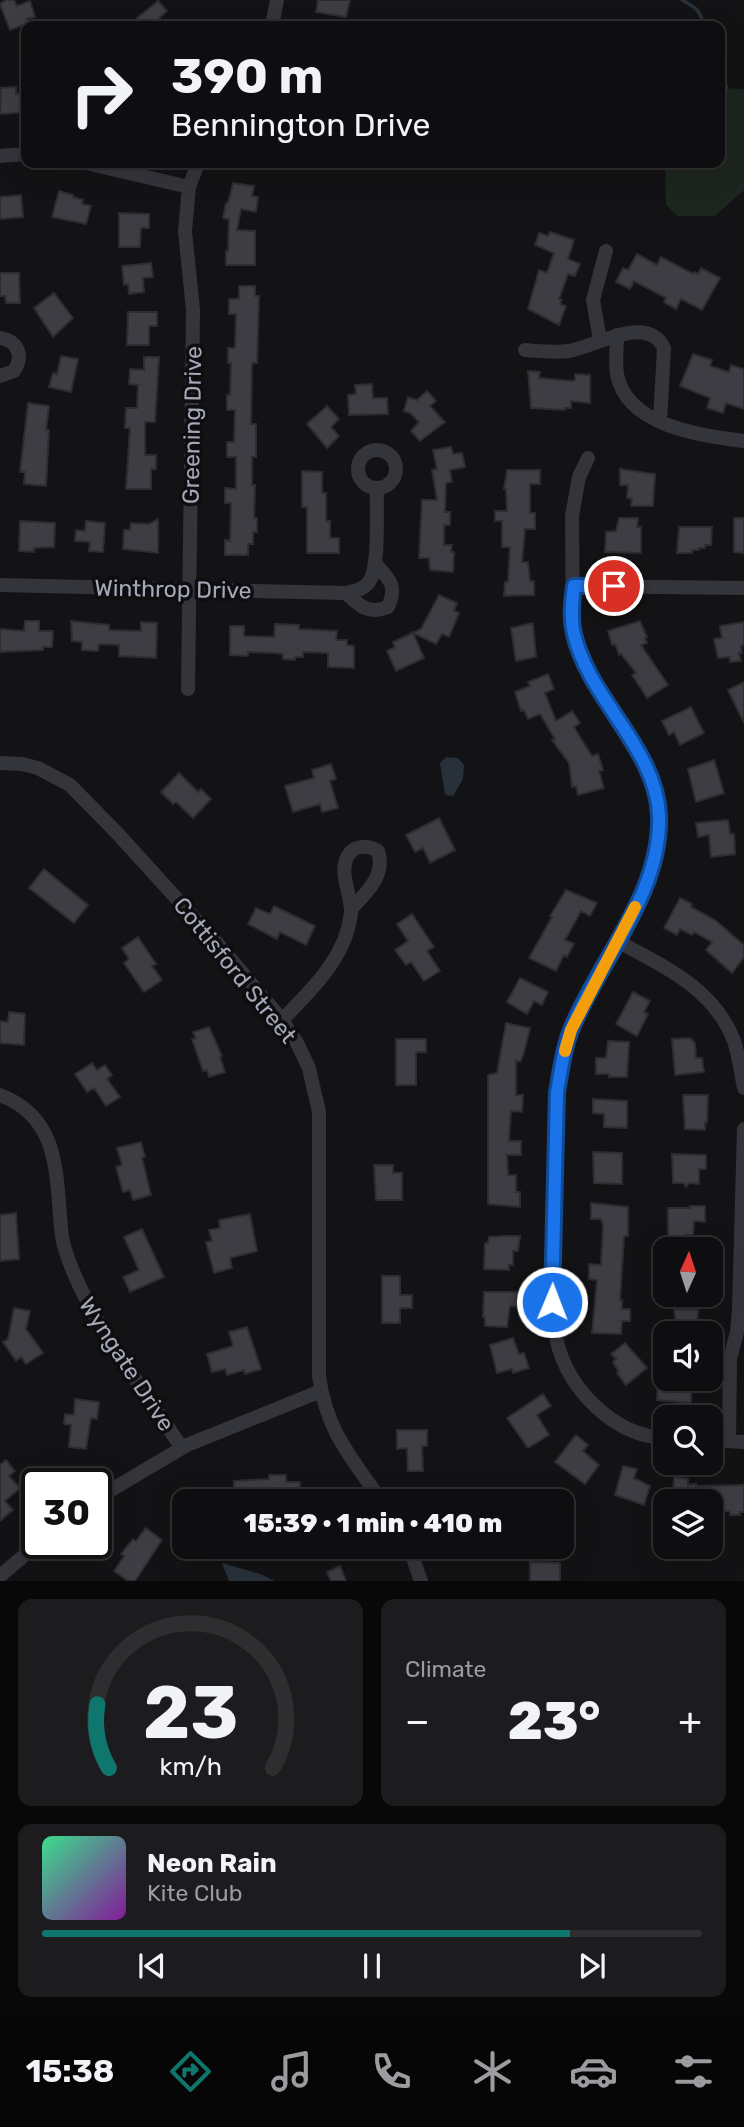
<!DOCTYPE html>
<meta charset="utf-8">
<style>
:root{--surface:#0e0e10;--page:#1c1c1e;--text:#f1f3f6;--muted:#9b9c9f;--line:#2e2e30;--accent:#0f766e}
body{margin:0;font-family:Rubik,sans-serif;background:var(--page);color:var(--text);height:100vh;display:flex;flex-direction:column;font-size:26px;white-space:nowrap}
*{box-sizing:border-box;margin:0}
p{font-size:23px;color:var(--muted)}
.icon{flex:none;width:38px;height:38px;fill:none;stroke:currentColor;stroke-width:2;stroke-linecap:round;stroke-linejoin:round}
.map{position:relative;height:1581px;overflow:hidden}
.drawer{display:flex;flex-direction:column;gap:18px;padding:18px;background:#080809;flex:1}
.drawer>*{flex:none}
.banner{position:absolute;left:21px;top:21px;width:704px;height:147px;border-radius:14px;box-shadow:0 7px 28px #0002,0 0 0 2px var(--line);background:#0e0e10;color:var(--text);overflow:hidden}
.needle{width:46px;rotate:3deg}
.buttons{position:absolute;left:653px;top:1237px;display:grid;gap:14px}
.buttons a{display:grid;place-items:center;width:70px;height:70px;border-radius:14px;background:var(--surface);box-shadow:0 7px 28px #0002,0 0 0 2px var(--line);font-size:35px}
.speed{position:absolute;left:21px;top:1468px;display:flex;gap:14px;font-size:35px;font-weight:700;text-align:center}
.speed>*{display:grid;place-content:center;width:91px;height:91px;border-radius:50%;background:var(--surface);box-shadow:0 7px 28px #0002,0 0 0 2px var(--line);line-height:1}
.speed .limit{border:4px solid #111;border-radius:10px;background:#fff;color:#111}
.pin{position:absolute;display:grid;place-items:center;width:60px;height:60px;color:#fff;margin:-30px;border:4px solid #fff;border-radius:50%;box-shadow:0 2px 7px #0007}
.me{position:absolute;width:77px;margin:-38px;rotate:1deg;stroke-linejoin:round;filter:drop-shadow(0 0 5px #0008)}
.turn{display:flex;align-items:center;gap:24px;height:147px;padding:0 35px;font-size:32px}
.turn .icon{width:91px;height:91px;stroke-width:2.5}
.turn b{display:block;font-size:49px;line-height:60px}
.big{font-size:52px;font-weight:800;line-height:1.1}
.drawer .tile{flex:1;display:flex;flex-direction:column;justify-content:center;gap:10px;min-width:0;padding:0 24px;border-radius:14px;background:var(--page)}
.drawer .dial{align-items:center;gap:0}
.dial svg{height:182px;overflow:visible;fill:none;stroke:var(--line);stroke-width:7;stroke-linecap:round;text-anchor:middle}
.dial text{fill:var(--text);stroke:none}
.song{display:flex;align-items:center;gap:21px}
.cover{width:84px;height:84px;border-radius:10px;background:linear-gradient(135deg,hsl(150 70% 55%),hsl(290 70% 35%))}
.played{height:7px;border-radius:4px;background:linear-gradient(90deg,var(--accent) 80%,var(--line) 80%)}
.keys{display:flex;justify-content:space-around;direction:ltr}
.heat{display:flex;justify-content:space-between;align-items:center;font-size:38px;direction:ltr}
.drawer .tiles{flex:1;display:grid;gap:18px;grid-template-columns:1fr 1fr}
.tile:last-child{grid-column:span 2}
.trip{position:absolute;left:172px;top:1489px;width:402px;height:70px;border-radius:14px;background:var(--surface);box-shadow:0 7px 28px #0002,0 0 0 2px var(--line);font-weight:800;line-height:70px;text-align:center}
.tab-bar{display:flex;height:112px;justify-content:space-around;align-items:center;background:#060606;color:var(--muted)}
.tab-bar .icon{width:49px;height:49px}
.tab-bar .active{color:var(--accent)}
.tab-bar b{font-size:32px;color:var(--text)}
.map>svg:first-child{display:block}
.green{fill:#1d251f}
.water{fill:#28313a}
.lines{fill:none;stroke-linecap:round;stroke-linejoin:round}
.stream{stroke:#28313a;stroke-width:3.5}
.building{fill:#3d3d43;stroke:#2d2d31;stroke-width:2}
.minor{stroke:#34343b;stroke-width:14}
.route-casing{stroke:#114b97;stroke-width:18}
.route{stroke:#1a73e8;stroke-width:12}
.slow{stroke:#f59e0b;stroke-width:12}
.labels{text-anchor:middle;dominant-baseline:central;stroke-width:7;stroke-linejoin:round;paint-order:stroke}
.street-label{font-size:23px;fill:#a4a8b7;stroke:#0e0e10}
</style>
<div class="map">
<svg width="744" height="1581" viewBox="0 0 744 1581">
<rect width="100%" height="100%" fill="#131315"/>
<path class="green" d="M719,88l25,1v101l-29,26h-37l-12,-11 -1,-42h54z"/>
<path class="water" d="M446,757l12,1 6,7 -1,14 -10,17 -8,-1 -5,-32z
M222,1563l38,11 15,7h-46z"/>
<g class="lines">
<path class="stream" d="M682,0c13,7 20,11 21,26
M719,69l8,20"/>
</g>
<path class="building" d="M6,0h8l3,6 13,-5 5,16 -8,2 2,4 -19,7 -10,-26z
M318,0h32l-4,17 -30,-5z
M158,1l9,10 -8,7 7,8h-24l-6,-7z
M16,87v7l8,-1 1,19 -25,2 1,-26z
M233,183l21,3 -2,10 6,1 -2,15 -15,-3 -4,21 18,1v34h-29v-14h2l1,-32 -6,-1 3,-15h2z
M59,191l14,4v2l10,3 -1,4 9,2 -5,18 -34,-7z
M21,195l2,22 -23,2v-22z
M119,213l30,1v14h-8l-1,19h-21z
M550,232l24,8 -6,19 12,5 -5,12 -7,-2 -9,25 3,1 -2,4 6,2 -7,19 -31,-16 11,-39 8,3 7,-20 -19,-8 4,-12 9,3z
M637,254l20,11 4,-8 32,17 1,-2 4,2 3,-6 19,10 -18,32 -21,-11 -5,10 -12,-7 2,-4 -32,-17 -4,8 -14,-7 7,-14 5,2z
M151,263l2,14 -10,1 1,14 -15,2 -1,-10 -4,1 -2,-19z
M0,273h19l1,30h-14l-1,-7h-5z
M239,286h16v10h4l-2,67h-5l-1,61h5v33h-4v28h3l-1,33h3v14h-4v12h-5v11h-23v-15l5,1 1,-38h-6v-15l11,1v-32h-9v-15h7l1,-32h-8v-15h3l1,-32h-3v-15h7l1,-34h-7v-15h10z
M54,293l19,25 -20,19 -19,-29z
M128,312h29v14h-8v19h-22z
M693,354l19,6 -2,6 19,6 2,-7 13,4v40l-18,-6 -3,10 -16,-5 3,-10 -30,-12z
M61,356l17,3 -7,33 -22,-5 4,-14 4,1z
M144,357h15l-4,65h-10v33h11v14h-5v20h-25l4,-61h-5l1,-20h11l1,-23 -9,-1 1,-15 14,1z
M528,371l12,1 -1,6 33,3 3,-1v-6l15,1v28l-19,-2v7h-6v2l-34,-2z
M372,384l1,14h14l1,16 -39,1 -1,-20 8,-1 -1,-9z
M427,391l9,10 -6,5 15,16 -25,19 -9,-10 8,-9 -9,-9 -6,-2 4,-14 9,3z
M28,403l21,3 -3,24h3l-3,56 -22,-2 1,-12h-5z
M327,406l12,13 -8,8 8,9 -12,12 -20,-24z
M451,447l2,7 9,-1 3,14 -15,3 2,12 -6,1 -1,29h5v13h-6v20h8l-1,7h3l-1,20 -23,-2 -1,-12h-10l3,-58h15l-5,-30 5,-1 -4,-19z
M620,469l35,5 -2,32h-22l1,-7 -5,-1 1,-13h-8z
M507,470h33v14h-10v29h5v16h-10l-3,33h6l2,19h4v14l-30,1 1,-14h3l2,-35h-8v-26h-7v-10h12l-1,-22h-2z
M302,471l20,1v21h4v28h4v17h9v15h-32v-46h-5z
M619,518h19l-1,9h4v26l-36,-1 1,-20 10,-1z
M734,518h10v35l-10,-1z
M158,519v34l-35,-4 1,-19h6l1,-7 18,1z
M20,521l35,2 -1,24 -20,1v4l-15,-1z
M86,521l19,2 -2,29 -14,-1 1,-9 -15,-1 1,-11 9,1z
M679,527h33l-1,18h-6v3h-6v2h-7v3h-15z
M439,595l18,8 -3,8 5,2 -10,24 -7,-3 -6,10 -23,-11 11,25 -28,13 -9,-20 8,-4 -2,-5 28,-13z
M25,621h14v10h14l-1,16h-9v3l-43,2v-23l24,2z
M71,621l38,4v5l32,1v-9l16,1 -1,35 -37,-2v-11l-20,-1 -1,7 -16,-1v-8l-10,-1z
M640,621l7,16 -2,1 2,5 -6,2 27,40 -21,13 -15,-23 4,-2 -15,-19 -2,1 -4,-11 -3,1 -4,-14z
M744,622v23l-3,1 1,7h-3l2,8 -11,1v-5l-12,1 -4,-19 8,-1 -2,-12z
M533,623l3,34 -20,4 -5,-33z
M275,624l24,1v4l38,2 -1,9h11v5l7,1v22l-26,-1v-14l-25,-1v5h-8v3l-12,-1v-5l-9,-1 -26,-1v4l-18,-1v-29h14v10l30,1z
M548,674l6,15 -9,4 11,28 16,-10 8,12 -6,4 6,10 12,19 6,-2 5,16 -4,1 5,17 -26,7 -2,-9 -4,1 -3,-24 -17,-23 3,-1 -15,-25 -12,5 -4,-9 -3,1 -6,-19 15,-6 -2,-4z
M744,682v41l-16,-33z
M691,707l13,26 -24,12 -6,-13 -5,3 -7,-14z
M714,760l10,33 -28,9 -8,-33z
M331,764l5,15 -6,2 8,27 -16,4 -2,-8 -27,8 -8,-26 29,-8 -2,-8z
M179,773l19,19 3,-3 10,10 -18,19 -17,-16 -3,2 -12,-12z
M439,818l16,32 -25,13 -7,-15 -8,4 -9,-17z
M728,820l2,14h4l1,20 -24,3 -2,-22 -11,2 -2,-14z
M44,869l44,36 -14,18 -45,-35z
M566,890l31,13 -7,13 -9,-5 -16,29 9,4 -7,13 -3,-2 -8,16 -27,-13 23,-41 -2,-1z
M680,898l12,6 -1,3 24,13 29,25v12l-12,16 -26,-23 6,-8 -18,-10 -2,3 -12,-6 -3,6 -13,-7z
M274,906l41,20 -9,19 -26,-13 -3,7 -29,-15 8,-16 14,6z
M412,914l22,33 -7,4 13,20 -16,10 -13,-19 -5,3 -11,-15 13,-9 -11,-17z
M138,937l18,27 -4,2 10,14 -18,12 -20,-29 5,-4 -7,-11z
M520,978l28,14 -6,13 -8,-4 -7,13 -20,-12z
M633,992l17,9 -6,11 4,2 -11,22 -21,-12z
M9,1012l16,2 -1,31 -24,-2v-22l8,1z
M506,1023l24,5 -7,28 -3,6 -4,-1v34h7l-1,17 -11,-1 -2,30h12v14h-14l1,20h8v17h4v15l-32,-3v-129l9,-2z
M209,1027l13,29 -2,1 5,15 -16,5 -2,-7 -4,1 -11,-32 4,-1 -3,-6z
M690,1038l5,5 1,15h6l2,14 -29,3 -3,-36z
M396,1039h30v13h-10v33h-20z
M608,1041l21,1 -2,35h-18v-3h-13v-16h10z
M92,1063l5,7 8,-5 7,10 -5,4 13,18 -14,9 -12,-18 -7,4 -12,-18z
M683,1095h25l-1,27h-2v8l-20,-1z
M593,1099l34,2v27l-23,-1v-13l-11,-1z
M141,1142l4,15 -3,1 9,37 -18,5 -3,-10 -7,2 -7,-25 6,-2 -5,-17z
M593,1152l29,1v31l-28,-1z
M672,1154l34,1v14h-7v15l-10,-1 -3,4 -2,-4h-11z
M374,1165h19v8h9v27h-26z
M591,1203l37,4v29h-4l-4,64h2v9h8v12h-8l-1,13 -29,-1 5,-53 -8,-1v-15l12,1 2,-39 -2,-7h-10z
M690,1206h15v16l-11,-1 -1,14h-8v3l-17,-1v-29h22z
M16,1213l3,46 -19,2v-46z
M250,1214l7,37 -27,7 2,10 -18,5 -8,-31 6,-1 -3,-11 11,-2 -1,-8z
M142,1229l22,48 -34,15 -7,-15 16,-7 -15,-33z
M503,1236h17l-2,15h-5v14h-4v5l-25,-1 1,-26h3l1,-6z
M382,1276h18v19h12v13h-12v15h-18z
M484,1292h34v15l-8,-1 -3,21 -22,-1v-9h-2z
M14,1308l16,3 -4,18 17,24 -17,11 -5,-7 -5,4 -13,-19 5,-3z
M674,1309l24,1 -1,24h-20z
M247,1327l14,42 -16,5 -1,-4 -17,5 -2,-6 -13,3 -5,-18 26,-8 -4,-14z
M513,1338l6,16 5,-1 5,15 -16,5 -1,-4 -15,4 -7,-28z
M625,1343l22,25 -21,17 -9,-12 2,-1 -6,-10 3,-3 -5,-5z
M692,1379l-1,24 -34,-3 1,-20z
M543,1394l8,12 -14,9 12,20 -21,13 -21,-30z
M75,1399l24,3 -2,17 -6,-1 -5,31 -17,-2 2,-22 -7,-1 1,-10 9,1z
M397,1430h30v16h-5l1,25h-15l-1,-23 -10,1z
M576,1435l12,10 -5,6 16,14 -14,19 -30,-22z
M6,1460l9,11 -6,5 11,12 -15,13 8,9 -13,11v-56z
M623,1466l14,3 -3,9 16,8 -6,19 -29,-10z
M269,1475h17v7h14v15h-26v5h-15v-3h-25v-18l35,-2z
M674,1477l14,2v6l8,-1v2l48,-1v27h-4v3h-10v-4h-10l-1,-9h-41v-8h-5z
M146,1528l16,12 -27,41h-7l-14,-10 10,-15 -3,-2 12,-15 3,2z
M530,1562l30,1v18h-30z
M340,1566l6,15h-15l-4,-9z"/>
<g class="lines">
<path class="minor" d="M272,26l5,-26
M0,156l26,-2
M86,163l103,24
M617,335c0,13 -2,26 0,39 9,52 85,62 127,67
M0,338c18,3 24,18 14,33l-14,5
M600,340l-7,-40 13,-49
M525,350c14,1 30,3 44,1 25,-4 78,-38 95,-3l-4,73
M358 469a19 19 0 1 1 38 0a19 19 0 1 1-38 0Z
M588,458l-9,19 -7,39 1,117 27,60 53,86 6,34 -2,31 -7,34 -79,152 -8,28 -6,34c-1,52 -2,103 -3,155 -1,31 -5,65 3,95 12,48 57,94 108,96
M0,585l345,8c9,-2 18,-3 24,-11 11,-15 7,-73 8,-94
M574,586l170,2
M346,593c14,13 22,22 42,14 10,-23 1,-27 -13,-44
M188,689l5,-379 -8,-79 4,-44 9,-24
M0,763l22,1 16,4 32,17 48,49 99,109 65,77 15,23 12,25 10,44v264c7,55 33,82 63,126
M617,941c46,25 97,47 117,100 5,15 7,32 10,47
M282,1020c30,-31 64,-62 69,-107 1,-18 -14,-42 -2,-59 7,-10 20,-8 29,-3 8,24 -11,41 -27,58
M0,1095c55,21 56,69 60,120 1,10 1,21 4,31 13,44 37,80 61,118 19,28 38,56 57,84
M710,1440l34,2
M729,1441l1,-82 7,-27 2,-23 5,-180
M96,1499l91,-54 134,-54
M409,1547l12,34
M0,1576l38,-32"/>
</g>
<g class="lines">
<defs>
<path id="route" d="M552,1302l5,-210c4,-21 6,-43 14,-62 28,-70 91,-136 88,-215 -3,-67 -70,-116 -85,-181 -4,-16 -2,-33 0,-48h40"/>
</defs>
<use href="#route" class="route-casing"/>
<use href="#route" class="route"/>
<path class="slow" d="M565,1051l6,-21 64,-123"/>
</g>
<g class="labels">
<g class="street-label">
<text transform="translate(192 425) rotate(-89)">Greening Drive</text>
<text transform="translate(173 589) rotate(1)">Winthrop Drive</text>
<text transform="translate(235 970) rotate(51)">Cottisford Street</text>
<text transform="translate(127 1364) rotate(57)">Wyngate Drive</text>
</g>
</g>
</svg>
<div class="buttons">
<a><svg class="needle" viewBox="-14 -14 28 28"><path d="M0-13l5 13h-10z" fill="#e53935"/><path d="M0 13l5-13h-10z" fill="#9b9c9f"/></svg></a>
<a><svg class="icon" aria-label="sound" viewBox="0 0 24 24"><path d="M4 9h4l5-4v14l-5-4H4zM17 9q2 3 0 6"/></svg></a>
<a><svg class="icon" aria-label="search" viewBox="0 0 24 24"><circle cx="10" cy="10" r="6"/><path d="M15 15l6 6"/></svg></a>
<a><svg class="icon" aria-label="layers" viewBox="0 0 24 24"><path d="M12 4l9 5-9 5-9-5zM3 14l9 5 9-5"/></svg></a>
</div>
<div class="speed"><div class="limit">30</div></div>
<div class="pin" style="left:614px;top:586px;background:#d93025"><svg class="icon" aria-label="arrive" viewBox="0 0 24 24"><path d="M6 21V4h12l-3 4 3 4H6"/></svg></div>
<svg class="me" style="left:552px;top:1302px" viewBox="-20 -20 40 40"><circle r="17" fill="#1a73e8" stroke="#fff" stroke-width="3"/><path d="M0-11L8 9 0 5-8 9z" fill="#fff"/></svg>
<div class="trip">15:39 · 1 min · 410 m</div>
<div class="banner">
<div class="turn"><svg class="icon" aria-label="right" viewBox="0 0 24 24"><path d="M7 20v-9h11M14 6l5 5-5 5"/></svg><div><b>390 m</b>Bennington Drive</div></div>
</div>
</div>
<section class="drawer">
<div class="tiles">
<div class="tile dial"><svg viewBox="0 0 100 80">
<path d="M14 69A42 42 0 1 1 86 69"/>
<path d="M14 69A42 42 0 0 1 9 41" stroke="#0f766e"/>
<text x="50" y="56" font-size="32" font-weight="700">23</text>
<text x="50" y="72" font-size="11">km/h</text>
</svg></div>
<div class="tile"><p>Climate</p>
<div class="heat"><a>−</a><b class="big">23°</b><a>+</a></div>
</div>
<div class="tile">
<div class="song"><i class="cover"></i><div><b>Neon Rain</b><p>Kite Club</p></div></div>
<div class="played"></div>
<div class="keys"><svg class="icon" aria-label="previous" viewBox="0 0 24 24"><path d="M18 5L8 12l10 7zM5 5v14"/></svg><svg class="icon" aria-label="pause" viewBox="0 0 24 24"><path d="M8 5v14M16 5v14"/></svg><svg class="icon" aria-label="next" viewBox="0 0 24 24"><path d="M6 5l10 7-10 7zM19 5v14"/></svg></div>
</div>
</div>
</section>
<nav class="tab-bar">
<b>15:38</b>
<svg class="icon active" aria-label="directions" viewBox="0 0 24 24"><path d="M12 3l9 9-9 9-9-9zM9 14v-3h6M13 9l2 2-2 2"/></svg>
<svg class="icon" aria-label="music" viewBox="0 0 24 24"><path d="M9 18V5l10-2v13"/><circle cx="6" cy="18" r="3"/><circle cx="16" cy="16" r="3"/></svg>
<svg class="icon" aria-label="phone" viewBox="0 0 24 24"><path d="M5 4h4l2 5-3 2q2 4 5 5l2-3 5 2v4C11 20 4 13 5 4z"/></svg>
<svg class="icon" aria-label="climate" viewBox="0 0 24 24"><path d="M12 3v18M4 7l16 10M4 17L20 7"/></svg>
<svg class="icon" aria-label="car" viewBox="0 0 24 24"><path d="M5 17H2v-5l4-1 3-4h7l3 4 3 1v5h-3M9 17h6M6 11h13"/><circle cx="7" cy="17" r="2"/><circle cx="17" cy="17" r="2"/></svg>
<svg class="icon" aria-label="filters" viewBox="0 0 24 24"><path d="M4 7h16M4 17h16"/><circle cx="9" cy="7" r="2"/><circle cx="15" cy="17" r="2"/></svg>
</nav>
